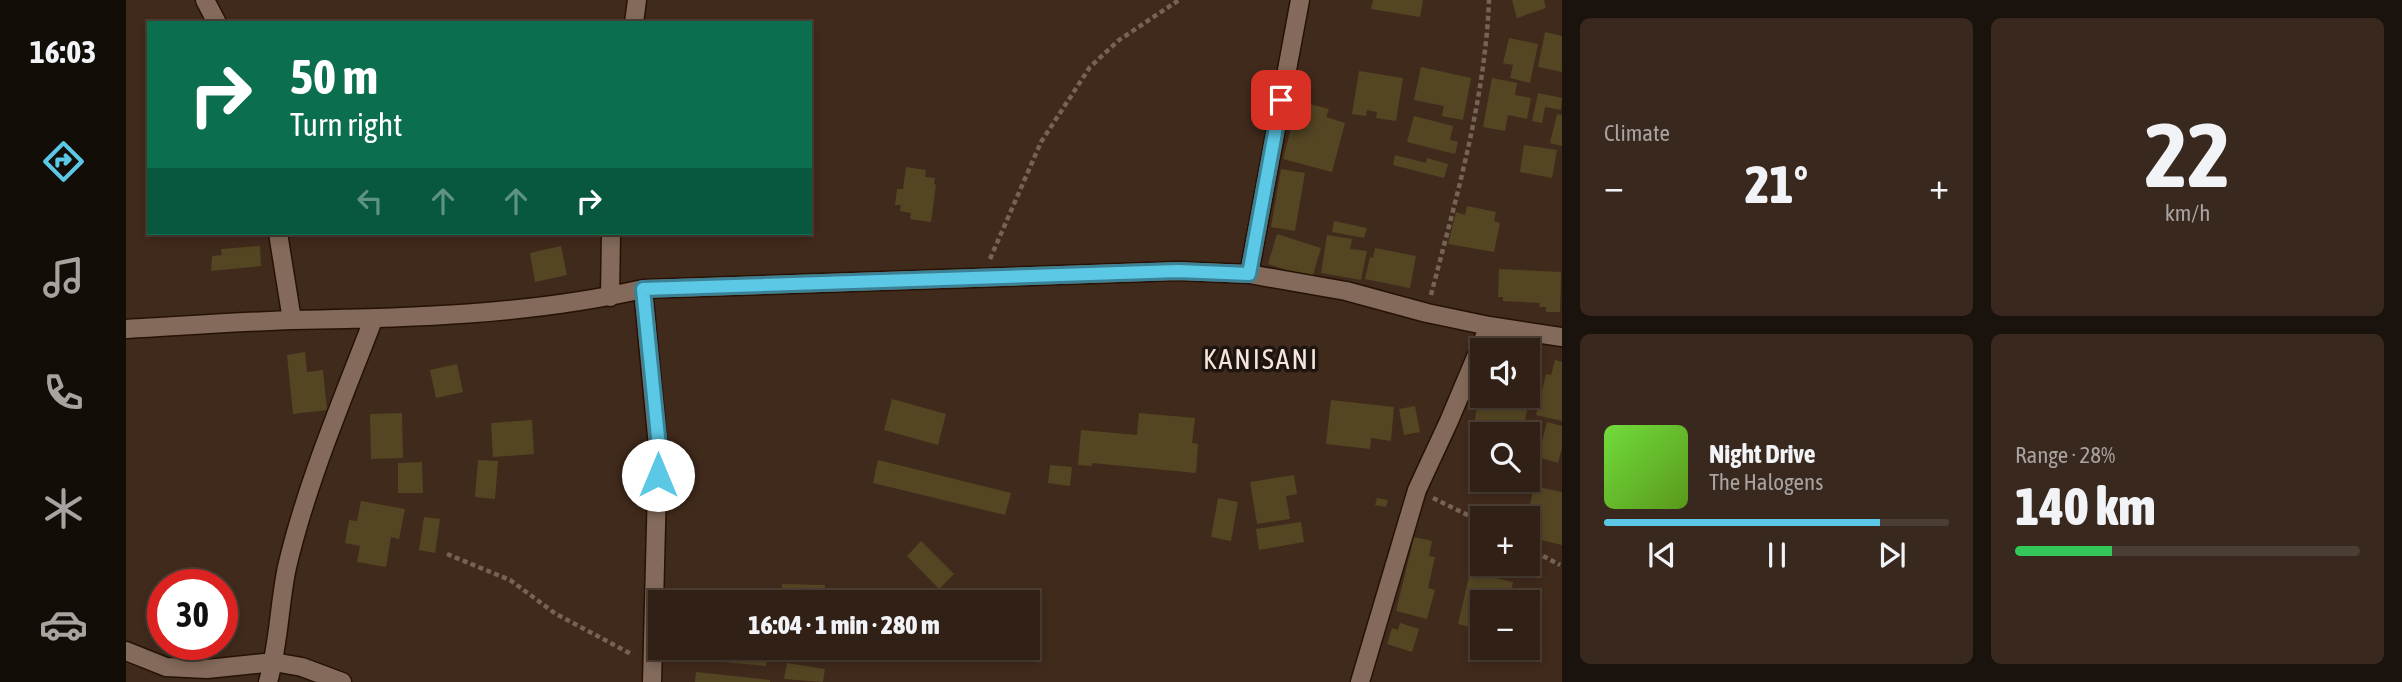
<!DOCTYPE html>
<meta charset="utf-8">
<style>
:root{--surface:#302015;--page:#38281e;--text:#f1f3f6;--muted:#a8a3a0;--line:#4b3e34;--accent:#5bc8e6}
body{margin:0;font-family:"Asap Condensed",sans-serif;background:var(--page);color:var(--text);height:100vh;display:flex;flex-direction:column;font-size:26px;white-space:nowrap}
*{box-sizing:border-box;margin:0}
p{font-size:23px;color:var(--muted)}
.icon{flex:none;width:38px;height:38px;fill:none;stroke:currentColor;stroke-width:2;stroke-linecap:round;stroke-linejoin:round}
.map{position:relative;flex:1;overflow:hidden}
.details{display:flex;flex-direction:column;gap:18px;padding:18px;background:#1a120c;width:840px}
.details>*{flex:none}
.top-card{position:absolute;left:21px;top:21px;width:665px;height:214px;border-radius:0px;box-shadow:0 4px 10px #0003,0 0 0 2px var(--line);background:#0b6e4f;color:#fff;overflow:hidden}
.fabs{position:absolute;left:1344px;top:338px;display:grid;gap:14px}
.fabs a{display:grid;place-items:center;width:70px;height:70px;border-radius:0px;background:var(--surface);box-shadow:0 4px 10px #0003,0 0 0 2px var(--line);font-size:35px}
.speed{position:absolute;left:21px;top:569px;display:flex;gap:14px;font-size:35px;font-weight:700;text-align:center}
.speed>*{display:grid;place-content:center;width:91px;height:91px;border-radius:50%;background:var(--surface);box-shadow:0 4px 10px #0003,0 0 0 2px var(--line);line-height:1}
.speed .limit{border:10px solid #d22;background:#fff;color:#111}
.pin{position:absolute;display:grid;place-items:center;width:60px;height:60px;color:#fff;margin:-30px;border-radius:14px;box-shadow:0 4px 10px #0006}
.me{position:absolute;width:77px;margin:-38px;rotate:0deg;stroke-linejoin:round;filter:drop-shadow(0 0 5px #0008)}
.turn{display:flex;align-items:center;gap:24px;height:147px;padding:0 28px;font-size:32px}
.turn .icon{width:91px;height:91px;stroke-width:2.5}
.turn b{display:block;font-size:49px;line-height:60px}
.lanes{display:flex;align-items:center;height:66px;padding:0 28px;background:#0003;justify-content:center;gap:35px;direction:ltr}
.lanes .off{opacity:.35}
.big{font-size:52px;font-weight:800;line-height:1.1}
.details .tile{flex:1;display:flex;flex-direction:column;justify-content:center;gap:10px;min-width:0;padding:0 24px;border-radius:10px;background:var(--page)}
.details .dial{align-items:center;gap:0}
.dial b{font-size:91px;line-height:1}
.song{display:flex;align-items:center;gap:21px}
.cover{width:84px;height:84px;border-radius:10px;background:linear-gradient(135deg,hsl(100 70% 55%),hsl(90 70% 35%))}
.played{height:7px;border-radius:4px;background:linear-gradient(90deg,var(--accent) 80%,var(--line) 80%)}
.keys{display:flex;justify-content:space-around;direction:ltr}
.heat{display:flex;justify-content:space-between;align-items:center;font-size:38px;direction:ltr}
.charge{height:10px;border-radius:5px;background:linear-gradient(90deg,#34c759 28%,var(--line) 0)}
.details .tiles{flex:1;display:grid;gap:18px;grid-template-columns:repeat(2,1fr)}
.trip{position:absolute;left:522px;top:590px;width:392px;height:70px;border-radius:0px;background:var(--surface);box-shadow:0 4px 10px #0003,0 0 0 2px var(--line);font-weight:800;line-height:70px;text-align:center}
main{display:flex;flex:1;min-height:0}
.menu{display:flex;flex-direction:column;width:126px;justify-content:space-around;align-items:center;background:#130d08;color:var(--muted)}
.menu .icon{width:49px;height:49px}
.menu .current{color:var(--accent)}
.menu b{font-size:32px;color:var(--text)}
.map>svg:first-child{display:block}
.building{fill:#544623}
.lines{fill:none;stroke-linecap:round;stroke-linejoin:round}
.street-casing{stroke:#261205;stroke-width:21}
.path{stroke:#776356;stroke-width:4.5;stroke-dasharray:5 3.5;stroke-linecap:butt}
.street{stroke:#836a5a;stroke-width:18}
.route-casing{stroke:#3b8296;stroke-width:18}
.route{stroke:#5bc8e6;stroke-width:12}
.labels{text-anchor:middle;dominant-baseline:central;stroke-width:7;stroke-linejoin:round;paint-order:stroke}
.quarter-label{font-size:28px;letter-spacing:2px;fill:#f6e7de;stroke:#1f150f}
</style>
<main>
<nav class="menu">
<b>16:03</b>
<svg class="icon current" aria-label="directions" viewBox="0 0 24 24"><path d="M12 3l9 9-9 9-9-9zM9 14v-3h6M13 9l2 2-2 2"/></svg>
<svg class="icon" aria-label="music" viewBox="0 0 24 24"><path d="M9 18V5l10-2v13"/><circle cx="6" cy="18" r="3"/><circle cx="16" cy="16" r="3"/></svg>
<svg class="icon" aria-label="phone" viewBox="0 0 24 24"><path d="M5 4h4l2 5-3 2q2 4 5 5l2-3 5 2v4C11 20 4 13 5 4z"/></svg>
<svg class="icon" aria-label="climate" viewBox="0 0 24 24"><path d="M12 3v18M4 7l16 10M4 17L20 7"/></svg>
<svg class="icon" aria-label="car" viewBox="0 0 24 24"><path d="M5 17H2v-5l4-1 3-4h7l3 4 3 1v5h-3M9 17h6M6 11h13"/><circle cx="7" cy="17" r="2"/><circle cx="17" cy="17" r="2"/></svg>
</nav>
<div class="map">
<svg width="1436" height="682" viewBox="0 0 1436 682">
<rect width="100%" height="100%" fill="#402a1c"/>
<path class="building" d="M1247,0h50l-3,17 -49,-8z
M1386,0h32l2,8 -29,10z
M1419,32l17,4v36l-24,-5z
M1383,38l29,6 -8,39 -20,-5 3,-13 -10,-2z
M1295,67l50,11 -8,42 -21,-4 2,-10 -30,-6z
M1233,71l44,7 -7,43 -20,-3 1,-6 -10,-2 -1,6 -14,-2z
M1366,78l25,5 -2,12 16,3 -4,21 -19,-4 -3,16 -22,-4z
M1412,93l24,5 -1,12 -16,-3 -3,16 -10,-2z
M1172,101l31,8 -3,8 19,6 -13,49 -49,-13z
M1431,114l5,1v31l-12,-3z
M1288,116l39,10 -3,14 8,2 -3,12 -48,-12z
M1398,145l33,5 -5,28 -32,-6z
M1269,155l31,8 1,-5 21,6 -4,14 -51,-13z
M780,167l20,3 -1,7 10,1 -1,6 2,1 -5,37 -21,-3 1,-6 -11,-2 1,-6h-6l2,-16h6z
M1155,169l24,4 -10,58 -24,-4z
M1341,206l29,6 -2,9 6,2 -6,29 -46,-8 8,-32 9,3z
M1208,221l33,7 -3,10 -32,-6z
M1151,234l44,14 -9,30 -44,-14z
M1201,235l25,4 -2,10 17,2 -6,29 -40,-7z
M134,246l1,20 -50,5 1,-15 10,-1 -1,-6z
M435,246l6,29 -32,7 -5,-29z
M1249,248l41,8 -6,32 -45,-9 5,-22 3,1z
M1373,269l62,3 -1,40h-14v-5h-7l1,-4 -37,-2v-4h-5z
M179,352l2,20 16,-2 4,40 -34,4 -6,-59z
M1429,360l7,2v59l-26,-6 10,-41 5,1z
M1354,362h2v23l-7,-1z
M331,364l6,28 -27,6 -6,-28z
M1353,396l49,10 -6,28h-40v4h-4l2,-13 -6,-1z
M766,399l54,15 -8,31 -54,-15z
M1205,400l63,7 -3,34 -20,-3 -1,11 -44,-5z
M1289,406l5,26 -16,3 -5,-26z
M276,413l1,45 -32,1 -1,-45z
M1013,413l56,5 -3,25 6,1 -2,29 -104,-10v3l-14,-1 3,-35 56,5z
M406,420l2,34 -41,3 -2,-34z
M1421,422l15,4v22l-4,15 -20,-6z
M352,460l20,1 -3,38 -20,-2z
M752,460l133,33 -6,22 -132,-32z
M296,462l1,31h-25v-30z
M924,465l22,2 -2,19 -22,-3z
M1168,475l3,19 -11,2 4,23 -33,5 -7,-42z
M1408,486l28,6v53l-34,-8 -1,-19z
M1092,498l20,4 -7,39 -20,-4z
M1251,498l11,2 -2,7 -11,-2z
M235,501l44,8 -6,30 -8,-2 -5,30 -29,-5 3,-16 -15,-3 4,-23 8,1z
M298,517l16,2 -5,34 -16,-3z
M1175,522l3,20 -45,8 -3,-21z
M1288,537l18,4 -3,15 6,1 -7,31 7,2 -8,29 -31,-8z
M795,541l33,33 -15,15 -32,-33z
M1361,564h17l-1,7 -17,-3z
M1344,572l43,10 -4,20h-27v28l-24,-6z
M656,584l43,1 -1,17h-42z
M1274,623l19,6 -7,23 -25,-8 5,-16 6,2z
M599,648h42l-1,18 -43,-4z
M661,663l38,6 -2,13 -39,-3z
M570,672l74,8v2h-75z"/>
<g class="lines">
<defs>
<path id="street" d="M79,0l12,23
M508,23l3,-23
M152,233l14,87
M1123,274l51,-274
M517,289l15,158 -6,235
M484,297l1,-64
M0,329c55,-3 110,-7 166,-9 117,-2 236,-5 351,-31l535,-18 71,3 97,17 81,22 62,13 73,11
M0,651l40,16 41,2 67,-7 28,5 40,15
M142,682c11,-38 11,-77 19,-115 20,-85 55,-166 86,-247
M1234,682l57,-192 32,-69 40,-95"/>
</defs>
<use href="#street" class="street-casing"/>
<path class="path" d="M864,259l51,-117 49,-75 29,-27 60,-40
M1305,295c25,-97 54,-194 58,-295
M1307,498l49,24
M1402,548l32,17
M321,554l63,26 46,34 77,41"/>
<use href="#street" class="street"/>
</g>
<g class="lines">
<defs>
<path id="route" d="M532,475l1,-28 -16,-158 535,-18 71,3 32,-174"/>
</defs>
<use href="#route" class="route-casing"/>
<use href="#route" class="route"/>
</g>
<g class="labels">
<g class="quarter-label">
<text x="1135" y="359">KANISANI</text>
</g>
</g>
</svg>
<div class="fabs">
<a><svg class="icon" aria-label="sound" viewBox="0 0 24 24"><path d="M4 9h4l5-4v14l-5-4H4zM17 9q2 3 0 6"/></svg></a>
<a><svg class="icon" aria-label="search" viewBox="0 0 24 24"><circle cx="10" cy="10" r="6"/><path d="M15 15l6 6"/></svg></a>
<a>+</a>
<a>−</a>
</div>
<div class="speed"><div class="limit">30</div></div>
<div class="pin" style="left:1155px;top:100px;background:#d93025"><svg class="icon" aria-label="arrive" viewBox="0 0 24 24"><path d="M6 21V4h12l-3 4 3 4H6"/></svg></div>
<svg class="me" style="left:532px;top:475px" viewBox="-20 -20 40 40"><circle r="19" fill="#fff"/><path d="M0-13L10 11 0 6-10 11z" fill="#5bc8e6"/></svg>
<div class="trip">16:04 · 1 min · 280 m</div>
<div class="top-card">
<div class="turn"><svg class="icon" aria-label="right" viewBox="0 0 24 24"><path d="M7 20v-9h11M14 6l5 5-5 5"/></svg><div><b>50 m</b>Turn right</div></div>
<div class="lanes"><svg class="icon off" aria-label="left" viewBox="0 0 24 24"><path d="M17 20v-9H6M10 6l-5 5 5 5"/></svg><svg class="icon off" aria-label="ahead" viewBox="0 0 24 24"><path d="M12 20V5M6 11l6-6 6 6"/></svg><svg class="icon off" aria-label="ahead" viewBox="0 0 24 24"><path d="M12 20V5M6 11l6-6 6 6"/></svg><svg class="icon" aria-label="right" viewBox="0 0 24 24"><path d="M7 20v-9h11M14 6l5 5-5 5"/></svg></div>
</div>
</div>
<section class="details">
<div class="tiles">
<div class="tile"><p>Climate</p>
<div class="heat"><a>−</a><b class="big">21°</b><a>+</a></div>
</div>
<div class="tile dial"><b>22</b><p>km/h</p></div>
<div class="tile">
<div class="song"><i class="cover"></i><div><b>Night Drive</b><p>The Halogens</p></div></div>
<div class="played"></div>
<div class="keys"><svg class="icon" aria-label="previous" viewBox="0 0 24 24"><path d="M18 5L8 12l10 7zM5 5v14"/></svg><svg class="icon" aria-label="pause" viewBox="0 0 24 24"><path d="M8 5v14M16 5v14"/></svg><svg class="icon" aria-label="next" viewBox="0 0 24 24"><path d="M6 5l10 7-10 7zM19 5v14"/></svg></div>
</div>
<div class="tile"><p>Range · 28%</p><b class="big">140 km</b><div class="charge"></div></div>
</div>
</section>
</main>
